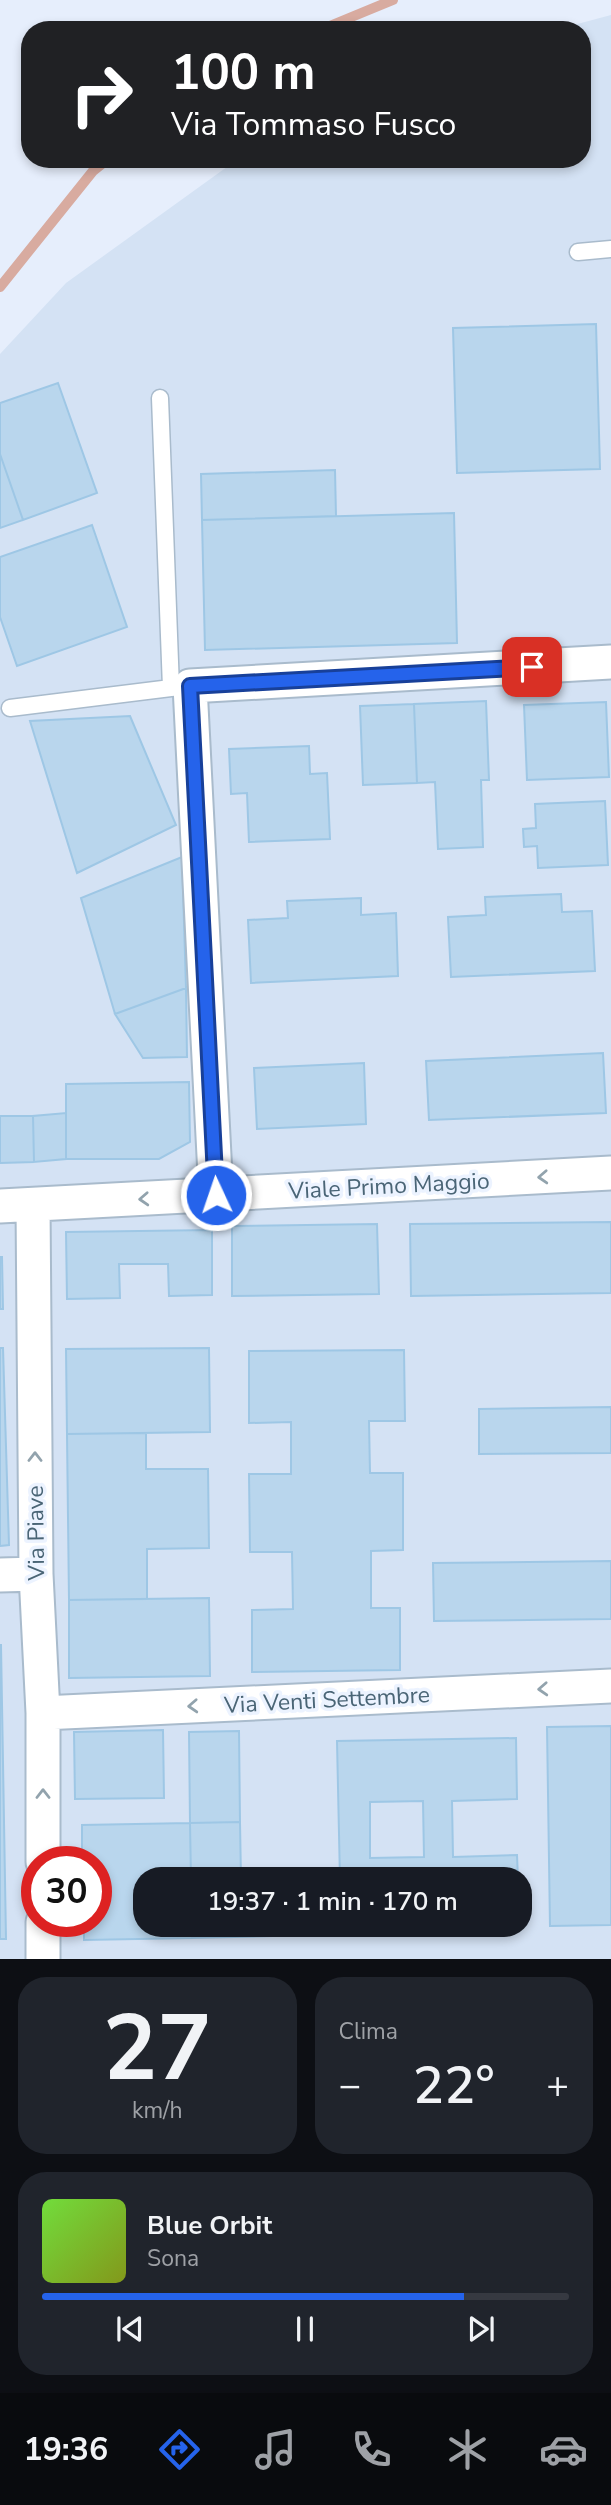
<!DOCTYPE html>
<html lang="it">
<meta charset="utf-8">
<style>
:root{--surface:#171b24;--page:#20242c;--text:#f1f3f6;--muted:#9ea1a6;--line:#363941;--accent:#2563eb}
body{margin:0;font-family:"Nunito Sans",sans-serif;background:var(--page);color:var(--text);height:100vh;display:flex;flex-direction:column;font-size:26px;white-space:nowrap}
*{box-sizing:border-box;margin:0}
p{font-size:23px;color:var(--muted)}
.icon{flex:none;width:38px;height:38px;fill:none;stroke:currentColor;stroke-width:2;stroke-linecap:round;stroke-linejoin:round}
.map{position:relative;height:1959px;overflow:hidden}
.side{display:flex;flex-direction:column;gap:18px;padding:18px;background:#0d0f14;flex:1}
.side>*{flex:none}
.top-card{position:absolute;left:21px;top:21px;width:570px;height:147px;border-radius:28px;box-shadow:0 4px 10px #0003;background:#202124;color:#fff;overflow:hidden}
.speed{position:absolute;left:21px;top:1846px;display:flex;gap:14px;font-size:35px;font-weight:700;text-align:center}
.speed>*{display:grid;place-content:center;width:91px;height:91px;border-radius:50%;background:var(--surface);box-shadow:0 4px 10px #0003;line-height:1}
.speed .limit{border:10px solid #d22;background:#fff;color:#111}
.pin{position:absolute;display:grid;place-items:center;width:60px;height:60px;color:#fff;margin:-30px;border-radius:14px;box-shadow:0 4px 10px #0006}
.me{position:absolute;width:77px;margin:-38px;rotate:357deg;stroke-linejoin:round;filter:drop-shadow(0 0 5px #0008)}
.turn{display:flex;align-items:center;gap:24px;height:147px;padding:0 35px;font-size:32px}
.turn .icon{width:91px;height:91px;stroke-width:2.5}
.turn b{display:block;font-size:49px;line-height:60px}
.big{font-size:52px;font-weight:600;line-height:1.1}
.side .widget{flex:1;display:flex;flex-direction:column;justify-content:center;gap:10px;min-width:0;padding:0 24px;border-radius:28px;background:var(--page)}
.side .dial{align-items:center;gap:0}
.dial b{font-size:91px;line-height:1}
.song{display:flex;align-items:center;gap:21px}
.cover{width:84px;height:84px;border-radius:10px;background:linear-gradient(135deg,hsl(100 70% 55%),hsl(70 70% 35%))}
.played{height:7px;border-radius:4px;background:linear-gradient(90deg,var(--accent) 80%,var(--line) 80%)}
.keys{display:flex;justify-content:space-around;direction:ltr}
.heat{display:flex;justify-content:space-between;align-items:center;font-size:38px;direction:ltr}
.side .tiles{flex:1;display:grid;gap:18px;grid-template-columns:1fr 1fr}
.widget:last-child{grid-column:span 2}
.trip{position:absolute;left:133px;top:1867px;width:399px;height:70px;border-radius:28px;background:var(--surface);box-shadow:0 4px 10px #0003;font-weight:600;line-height:70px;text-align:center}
.tabs{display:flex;height:112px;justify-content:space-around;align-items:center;background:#090b0e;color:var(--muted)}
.tabs .icon{width:49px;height:49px}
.tabs .active{color:var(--accent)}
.tabs b{font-size:32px;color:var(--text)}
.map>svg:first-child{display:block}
.residential{fill:#d4e2f4;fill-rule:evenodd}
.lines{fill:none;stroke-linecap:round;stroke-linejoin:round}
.stream{stroke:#d8aba0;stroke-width:10}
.building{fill:#b9d6ed;stroke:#9ec7e5;stroke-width:2;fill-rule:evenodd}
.lane-casing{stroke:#a9bbcc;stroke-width:19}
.street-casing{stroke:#a9bbcc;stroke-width:37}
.lane{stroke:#fff;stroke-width:16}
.street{stroke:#fff;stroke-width:33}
.oneway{stroke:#92a3ad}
.route-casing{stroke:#184099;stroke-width:18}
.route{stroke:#2563eb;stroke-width:12}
.labels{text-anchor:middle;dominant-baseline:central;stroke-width:7;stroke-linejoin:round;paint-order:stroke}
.street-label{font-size:23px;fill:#4a6576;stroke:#ecf3ff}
</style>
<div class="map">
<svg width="611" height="1959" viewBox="0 0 611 1959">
<rect width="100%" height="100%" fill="#e6eefc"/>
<path class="residential" d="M611,15v1944h-611v-1605l66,-71 172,-124h345v-129h-28zM37,1862h59v60h-59zM145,1880h375v45h-375z"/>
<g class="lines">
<path class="stream" d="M320,30l73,-30
M0,287l93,-116 15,-12"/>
</g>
<path class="building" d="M596,324l4,145 -143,4 -4,-145z
M58,383l39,110 -74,27 -23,-66v-51z
M0,454l23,66 -23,8z
M335,470l1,46 -134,4 -1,-46z
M454,513l3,130 -252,7 -3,-130z
M92,525l35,102 -110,39 -17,-49v-60z
M486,701l3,79h-8l2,67 -45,2 -3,-67 -18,1 -3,-79z
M606,702l3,75 -82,3 -3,-75z
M414,704l3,79 -54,2 -3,-79z
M130,716l46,109 -99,48 -47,-152z
M309,746l1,28 17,-1 3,66 -81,3 -2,-49 -16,1 -2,-45z
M605,801l3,64 -70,3 -1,-22 -13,1 -1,-18 13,-1 -1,-24z
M182,857l4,131 -71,26 -34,-116z
M561,894l1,18 30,-1 3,60 -144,6 -3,-60 38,-2 -1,-18z
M361,898v17l35,-2 2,63 -147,7 -3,-63 40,-2 -1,-17z
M186,988l1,69 -44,1 -28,-44z
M603,1053l3,60 -177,7 -3,-59z
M364,1063l2,61 -109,5 -3,-61z
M189,1082l1,60 -31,17h-93v-75z
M66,1113v46l-32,3 -1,-46z
M0,1116h33l1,46 -34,1z
M611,1222v71l-200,3 -1,-72z
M377,1224l2,70 -147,2v-70z
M212,1230v65l-43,1 -1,-32h-49l1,34 -53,1 -1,-67z
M0,1257h2l1,52h-3z
M0,1348h3l6,197 -9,1z
M209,1348l1,84 -143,2 -1,-85z
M404,1350l1,71h-36l1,52h33v77l-32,1v57h29v62l-148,2v-62l41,-1 -1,-57h-42l-1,-78h42v-52l-42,1v-72z
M611,1407v46l-132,1v-45z
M146,1433v36h62l1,79 -62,1v50l-78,1 -2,-166z
M611,1561v58l-177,2 -1,-58z
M209,1598l1,78 -141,2v-78z
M1,1645l5,294h-6v-294z
M611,1726v199l-61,1 -3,-199z
M163,1730l1,68 -89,1 -1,-67z
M239,1731l1,91 -50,1 -1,-91z
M516,1738l1,61 -65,2 1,56 64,-2 1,25h-178l-3,-139zM423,1801l1,56 -54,1v-56z
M240,1822l1,58h-50l-1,-57z
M190,1823l1,57h-46v45h47v13l-108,2v-18h12v-60h-14v-37z
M192,1925h79l1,11 -80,2z
M271,1925h69v10l-68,1z
M340,1925h179v6l-179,4z"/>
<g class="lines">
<defs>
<path id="lane" d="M578,252l33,-3
M160,398l11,290 19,-2
M10,708l161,-20"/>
<path id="street" d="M216,1195l-26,-509 421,-24
M33,1205l3,369 7,139v149
M0,1206l611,-33
M0,1575l36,-1
M43,1713l568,-27
M43,1922v37"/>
</defs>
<use href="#lane" class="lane-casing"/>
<use href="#street" class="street-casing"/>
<use href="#lane" class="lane"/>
<use href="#street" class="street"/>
</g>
<defs><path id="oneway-chevron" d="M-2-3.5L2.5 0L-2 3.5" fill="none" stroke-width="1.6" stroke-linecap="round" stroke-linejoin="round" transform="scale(1.75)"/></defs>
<g class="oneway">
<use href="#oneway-chevron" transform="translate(543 1177) rotate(177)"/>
<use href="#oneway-chevron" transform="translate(144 1199) rotate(177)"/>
<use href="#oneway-chevron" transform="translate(35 1457) rotate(-90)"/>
<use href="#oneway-chevron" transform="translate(543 1689) rotate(177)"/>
<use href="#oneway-chevron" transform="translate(193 1706) rotate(177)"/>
<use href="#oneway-chevron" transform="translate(43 1794) rotate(-90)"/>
</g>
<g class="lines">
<defs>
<path id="route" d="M216,1195l-26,-509 342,-19"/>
</defs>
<use href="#route" class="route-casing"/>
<use href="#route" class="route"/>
</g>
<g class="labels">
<g class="street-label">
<text transform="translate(389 1186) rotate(-3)">Viale Primo Maggio</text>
<text transform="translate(36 1533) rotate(-91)">Via Piave</text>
<text transform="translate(327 1700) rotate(-3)">Via Venti Settembre</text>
</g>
</g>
</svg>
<div class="speed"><div class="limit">30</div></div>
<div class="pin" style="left:532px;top:667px;background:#d93025"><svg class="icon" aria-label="arrive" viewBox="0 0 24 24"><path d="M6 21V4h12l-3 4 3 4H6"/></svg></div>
<svg class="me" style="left:216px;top:1195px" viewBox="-20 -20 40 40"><circle r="17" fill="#2563eb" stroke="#fff" stroke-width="3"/><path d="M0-11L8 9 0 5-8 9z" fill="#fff"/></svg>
<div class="trip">19:37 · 1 min · 170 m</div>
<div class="top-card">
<div class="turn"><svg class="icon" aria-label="right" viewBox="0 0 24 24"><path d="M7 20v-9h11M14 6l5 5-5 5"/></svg><div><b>100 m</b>Via Tommaso Fusco</div></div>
</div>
</div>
<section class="side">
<div class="tiles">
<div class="widget dial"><b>27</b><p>km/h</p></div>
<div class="widget"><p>Clima</p>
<div class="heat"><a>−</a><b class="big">22°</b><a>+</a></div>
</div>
<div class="widget">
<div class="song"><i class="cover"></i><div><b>Blue Orbit</b><p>Sona</p></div></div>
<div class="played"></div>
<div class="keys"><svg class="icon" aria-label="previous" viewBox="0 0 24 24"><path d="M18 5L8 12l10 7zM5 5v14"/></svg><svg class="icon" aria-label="pause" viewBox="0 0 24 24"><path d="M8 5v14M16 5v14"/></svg><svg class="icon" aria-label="next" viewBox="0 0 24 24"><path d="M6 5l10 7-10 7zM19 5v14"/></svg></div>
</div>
</div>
</section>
<nav class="tabs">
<b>19:36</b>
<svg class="icon active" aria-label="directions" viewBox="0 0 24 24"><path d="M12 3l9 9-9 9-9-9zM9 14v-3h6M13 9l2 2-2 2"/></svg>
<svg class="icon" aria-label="music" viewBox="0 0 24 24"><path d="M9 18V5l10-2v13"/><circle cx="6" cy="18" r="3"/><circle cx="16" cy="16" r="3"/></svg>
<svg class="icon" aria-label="phone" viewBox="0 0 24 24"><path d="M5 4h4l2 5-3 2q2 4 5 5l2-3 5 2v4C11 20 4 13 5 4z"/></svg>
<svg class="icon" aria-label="climate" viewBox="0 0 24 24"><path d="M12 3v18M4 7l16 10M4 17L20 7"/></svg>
<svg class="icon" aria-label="car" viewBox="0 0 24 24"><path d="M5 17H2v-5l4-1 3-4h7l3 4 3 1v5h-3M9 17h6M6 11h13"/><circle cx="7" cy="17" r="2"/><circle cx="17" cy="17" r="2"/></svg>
</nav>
